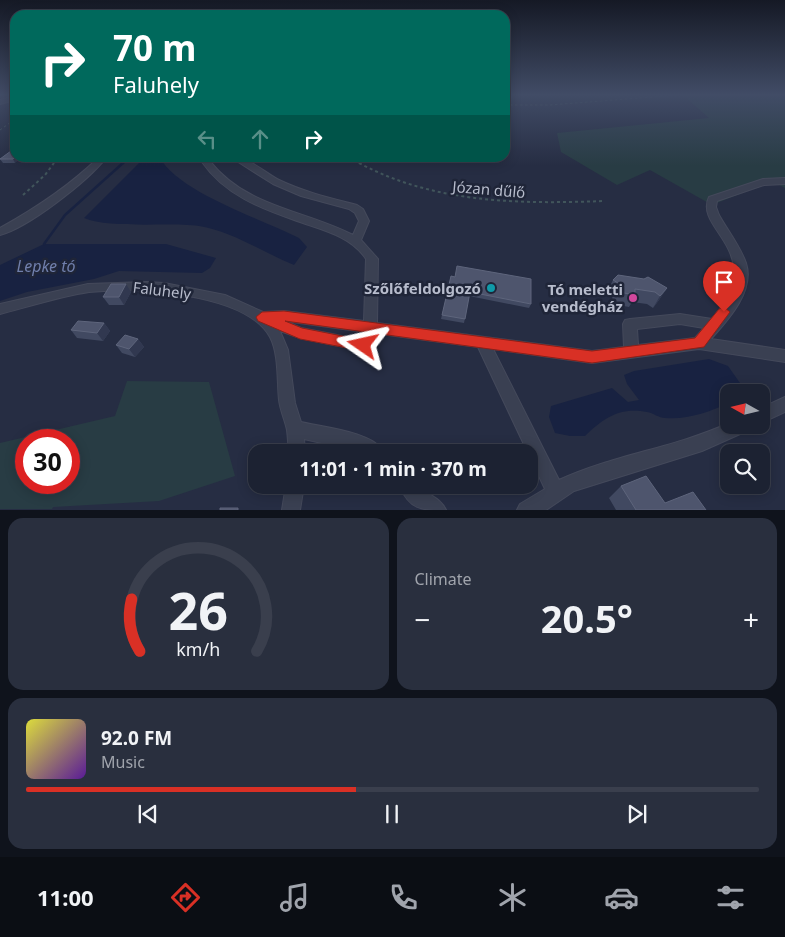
<!DOCTYPE html>
<meta charset="utf-8">
<style>
:root{--surface:#1c2232;--page:#292f3e;--text:#f1f3f6;--muted:#a0a4ac;--line:#3a3f4d;--accent:#d93025}
body{margin:0;font-family:"Noto Sans",sans-serif;background:var(--page);color:var(--text);height:100vh;display:flex;flex-direction:column;font-size:19px;white-space:nowrap}
*{box-sizing:border-box;margin:0}
p{font-size:16px;color:var(--muted)}
.icon{flex:none;width:28px;height:28px;fill:none;stroke:currentColor;stroke-width:2;stroke-linecap:round;stroke-linejoin:round}
.map{position:relative;height:510px;overflow:hidden}
.details{display:flex;flex-direction:column;gap:8px;padding:8px;background:#0f131c;flex:1}
.details>*{flex:none}
.hud{position:absolute;left:10px;top:10px;width:500px;height:152px;border-radius:15px;box-shadow:0 2px 12px #0003,0 0 0 1px var(--line);background:#00695c;color:#fff;overflow:hidden}
.needle{width:32px;rotate:278deg}
.fabs{position:absolute;left:720px;top:384px;display:grid;gap:10px}
.fabs a{display:grid;place-items:center;width:50px;height:50px;border-radius:10px;background:var(--surface);box-shadow:0 2px 12px #0003,0 0 0 1px var(--line);font-size:25px}
.speed{position:absolute;left:15px;top:429px;display:flex;gap:10px;font-size:25px;font-weight:700;text-align:center}
.speed>*{display:grid;place-content:center;width:65px;height:65px;border-radius:50%;background:var(--surface);box-shadow:0 2px 12px #0003,0 0 0 1px var(--line);line-height:1}
.speed .limit{border:8px solid #d22;background:#fff;color:#111}
.pin{position:absolute;display:grid;place-items:center;width:42px;height:42px;color:#fff;margin:-51px -21px;border-radius:50% 50% 50% 0;rotate:-45deg;box-shadow:0 0 5px #0007}
.pin .icon{rotate:45deg}
.me{position:absolute;width:55px;margin:-28px;rotate:281deg;stroke-linejoin:round;filter:drop-shadow(0 0 4px #0008)}
.turn{display:flex;align-items:center;gap:18px;height:105px;padding:0 20px;font-size:22px}
.turn .icon{width:65px;height:65px;stroke-width:2.5}
.turn b{display:block;font-size:35px;line-height:42px}
.lanes{display:flex;align-items:center;height:48px;padding:0 20px;background:#0003;justify-content:center;gap:25px;direction:ltr}
.lanes .off{opacity:.35}
.big{font-size:38px;font-weight:700;line-height:1.1}
.details .card{flex:1;display:flex;flex-direction:column;justify-content:center;gap:8px;min-width:0;padding:0 18px;border-radius:15px;background:var(--page)}
.details .dial{align-items:center;gap:0}
.dial svg{height:130px;overflow:visible;fill:none;stroke:var(--line);stroke-width:7;stroke-linecap:round;text-anchor:middle}
.dial text{fill:var(--text);stroke:none}
.song{display:flex;align-items:center;gap:15px}
.cover{width:60px;height:60px;border-radius:8px;background:linear-gradient(135deg,hsl(60 70% 55%),hsl(270 70% 35%))}
.played{height:5px;border-radius:2px;background:linear-gradient(90deg,var(--accent) 45%,var(--line) 45%)}
.keys{display:flex;justify-content:space-around;direction:ltr}
.heat{display:flex;justify-content:space-between;align-items:center;font-size:28px;direction:ltr}
.details .tiles{flex:1;display:grid;gap:8px;grid-template-columns:1fr 1fr}
.card:last-child{grid-column:span 2}
.trip{position:absolute;left:248px;top:444px;width:290px;height:50px;border-radius:15px;background:var(--surface);box-shadow:0 2px 12px #0003,0 0 0 1px var(--line);font-weight:700;line-height:50px;text-align:center}
.tab-bar{display:flex;height:80px;justify-content:space-around;align-items:center;background:#0b0e14;color:var(--muted)}
.tab-bar .icon{width:35px;height:35px}
.tab-bar .selected{color:var(--accent)}
.tab-bar b{font-size:22px;color:var(--text)}
.map>svg:first-child{display:block}
.green{fill:#283c44;fill-rule:evenodd}
.water{fill:#182241}
.lines{fill:none;stroke-linecap:round;stroke-linejoin:round}
.stream-far1{stroke:#182241;stroke-width:2}
.stream{stroke:#182241;stroke-width:2.5}
.minor-casing{stroke:#44495b;stroke-width:2}
.path-far1{stroke:#41555b;stroke-width:1;stroke-dasharray:2.5 2.5;stroke-linecap:butt}
.path{stroke:#41555b;stroke-width:2;stroke-dasharray:3 3;stroke-linecap:butt}
.minor{fill:#3a4052;fill-rule:evenodd}
.wall{fill:#414961}
.shaded-wall{fill:#313850}
.building{fill:#4e556d;stroke:#5e657c}
.route{fill:#d93025;stroke:#8d1f18}
.culture-dot{fill:#0f9aa8;stroke:#1f2538;stroke-width:2}
.hotel-dot{fill:#d1479c;stroke:#1f2538;stroke-width:2}
.labels{text-anchor:middle;dominant-baseline:central;stroke-width:5;stroke-linejoin:round;paint-order:stroke}
.street-label{font-size:15px;fill:#b7bccc;stroke:#1f2538}
.poi-label{font-size:15px;font-weight:bold;fill:#b7bccc;stroke:#1f2538;text-anchor:end}
.water-label{font-size:16px;font-style:italic;fill:#707fac;stroke:#1f2538}
</style>
<div class="map">
<svg width="785" height="510" viewBox="0 0 785 510">
<rect width="100%" height="100%" fill="#262d43"/>
<path class="green" d="M683,95h96l6,3v90l-13,-7 -60,24 -62,-35 -33,15 -56,-33 -4,-19 152,-15z
M127,381l82,1 26,94 -76,25 -106,6 -1,2h-52v-66l115,-27zM26,440h43v42h-43z"/>
<path class="water" d="M144,158h16c20,35 102,61 139,80l8,9 -13,18c-32,-13 -60,-33 -95,-39 -30,-4 -90,3 -115,-8z
M44,244h122l50,14 -6,10 -8,5 -83,-2 -25,8 -67,13 -27,9v-36z
M709,359l19,7 12,17 -2,9h-9v11c-20,9 -42,17 -64,15 -6,0 -12,-5 -18,-6 -28,-5 -43,6 -62,24h-15l-15,-3 -6,-16 2,-11 61,-18 16,14 11,-2 -12,-16 -3,-9 10,-4z"/>
<g class="lines">
<path class="stream-far1" d="M122,164l7,-6"/>
<path class="stream" d="M44,244l21,-29 58,-52"/>
<defs>
<path id="minor" d="M15,96v4l-15,4v-4z
M98,158h8c-18,23 -78,70 -106,77v-7c36,-20 69,-42 98,-70z
M232,158c16,-2 33,15 47,22 25,12 51,18 78,25l6,4 6,12 -8,19 17,19 -1,64 215,28 32,-4 -1,-23 2,-4 5,-1 50,-5 32,5c58,-68 -19,-89 -3,-122l54,-18 22,-1v6l-21,1 -47,16 -1,6 3,8c9,16 21,31 27,48 9,28 -18,57 -35,76l74,11v12l-86,-13 -107,14 -99,-14 66,131c54,-25 115,-32 170,-57v2h22l-2,5 -47,21 -128,40 -28,19h-29l3,-6 25,-15 -67,-142 -105,-14 -3,1 -5,-2 -80,-11 16,7 67,13 2,4 -2,4 -5,2 -63,-13 -20,-7 8,19 7,53 6,19c20,5 74,10 82,30h-22l-57,-13 1,13h-16c-1,-7 -1,-15 -2,-22 -2,-10 -7,-20 -8,-30 -2,-19 0,-46 -9,-63 -25,-45 -136,-50 -181,-45 -27,4 -62,15 -89,22v-10l88,-20 58,-2 18,1 61,12 38,17 21,-1 80,10 2,-62c-15,-23 -44,-29 -69,-38 -37,-13 -72,-26 -95,-59l1,-2h6c38,48 93,49 144,75l6,-14 -4,-8 -6,-4 -48,-13 -28,-12zM680,324l24,4 -9,10 -57,7 -1,-16z
M785,397v15l-24,11v-15z
M286,485h18l-4,25h-18z
M399,485h20c8,10 22,13 27,25 -25,0 -36,0 -47,-25z"/>
</defs>
<use href="#minor" class="minor-casing"/>
<path class="path-far1" d="M505,105h45l128,-10
M0,130l15,-11
M349,158l12,6
M53,164l5,-6"/>
<path class="path" d="M359,163c77,41 161,41 246,38
M23,195l22,-20 9,-12"/>
<use href="#minor" class="minor"/>
</g>
<path class="wall" d="M15,148v15h-12l-3,-4z
M451,276l80,28 -2,4 -60,-12 -5,27 -23,-4z
M613,280l54,8 -8,12 -6,8 -6,-4 -15,-2 -3,5 -16,-3 -1,-9 -5,-3z
M131,292l-7,13h-15l-6,-8z
M104,323l6,8 -7,10 -26,-3 -6,-8z
M138,339l6,8 -9,10 -13,-4 -6,-8z
M621,486l44,17 41,7h-90l-7,-12z"/>
<path class="shaded-wall" d="M15,158h6l-6,5 -2,-4z
M126,284l5,8 -7,13 -5,-8z
M667,288l-8,12 -6,8 7,-12z
M104,323l6,8 -7,10 -6,-8z
M138,339l6,8 -9,10 -6,-8z"/>
<path class="building" d="M15,148v9l-2,2h-13z
M457,266l74,13v25l-61,-12 -5,27 -23,-4 9,-39 4,1z
M618,275l26,4 4,-2 19,11 -7,8 -5,-4 -20,-3v6l-16,-3 -1,-9 -5,-3z
M111,284h15l-7,13h-16z
M78,321l26,2 -7,10 -26,-3z
M125,335l13,4 -9,10 -13,-4z
M646,476l19,27 28,-11 13,18h-70l-15,-24z
M220,508h18v2h-18z"/>
<linearGradient id="sky" x2="0" y2="1"><stop stop-color="#151925"/><stop offset="0.57" stop-color="#414c66"/><stop offset="1" stop-color="#414c66" stop-opacity="0"/></linearGradient>
<rect width="785" height="166" fill="url(#sky)"/>
<path class="route" d="M724,307l6,5 -26,35 -112,16 -307,-42 17,7 66,13 2,4 -2,4 -5,2 -63,-12 -42,-18 -2,-4 6,-5 22,-1 308,40 103,-13 24,-29z"/>
<circle class="culture-dot" cx="491" cy="288" r="5"/>
<circle class="hotel-dot" cx="633" cy="298" r="5"/>
<g class="labels">
<g class="street-label">
<text transform="translate(489 189) rotate(5)">Józan dűlő</text>
<text transform="translate(162 290) rotate(7)">Faluhely</text>
</g>
<g class="poi-label">
<text x="481" y="288">Szőlőfeldolgozó</text>
<text x="623" y="289">Tó meletti<tspan x="623" dy="17">vendégház</tspan></text>
</g>
<g class="water-label">
<text x="46" y="266">Lepke tó</text>
</g>
</g>
</svg>
<div class="fabs">
<a><svg class="needle" viewBox="-14 -14 28 28"><path d="M0-13l5 13h-10z" fill="#e53935"/><path d="M0 13l5-13h-10z" fill="#a0a4ac"/></svg></a>
<a><svg class="icon" aria-label="search" viewBox="0 0 24 24"><circle cx="10" cy="10" r="6"/><path d="M15 15l6 6"/></svg></a>
</div>
<div class="speed"><div class="limit">30</div></div>
<div class="pin" style="left:724px;top:312px;background:#d93025"><svg class="icon" aria-label="arrive" viewBox="0 0 24 24"><path d="M6 21V4h12l-3 4 3 4H6"/></svg></div>
<svg class="me" style="left:363px;top:345px" viewBox="-20 -20 40 40"><path d="M0-17L14 15 0 8-14 15z" fill="#d93025" stroke="#fff" stroke-width="4"/></svg>
<div class="trip">11:01 · 1 min · 370 m</div>
<div class="hud">
<div class="turn"><svg class="icon" aria-label="right" viewBox="0 0 24 24"><path d="M7 20v-9h11M14 6l5 5-5 5"/></svg><div><b>70 m</b>Faluhely</div></div>
<div class="lanes"><svg class="icon off" aria-label="left" viewBox="0 0 24 24"><path d="M17 20v-9H6M10 6l-5 5 5 5"/></svg><svg class="icon off" aria-label="ahead" viewBox="0 0 24 24"><path d="M12 20V5M6 11l6-6 6 6"/></svg><svg class="icon" aria-label="right" viewBox="0 0 24 24"><path d="M7 20v-9h11M14 6l5 5-5 5"/></svg></div>
</div>
</div>
<section class="details">
<div class="tiles">
<div class="card dial"><svg viewBox="0 0 100 80">
<path d="M14 69A42 42 0 1 1 86 69"/>
<path d="M14 69A42 42 0 0 1 9 37" stroke="#d93025"/>
<text x="50" y="56" font-size="32" font-weight="700">26</text>
<text x="50" y="72" font-size="11">km/h</text>
</svg></div>
<div class="card"><p>Climate</p>
<div class="heat"><a>−</a><b class="big">20.5°</b><a>+</a></div>
</div>
<div class="card">
<div class="song"><i class="cover"></i><div><b>92.0 FM</b><p>Music</p></div></div>
<div class="played"></div>
<div class="keys"><svg class="icon" aria-label="previous" viewBox="0 0 24 24"><path d="M18 5L8 12l10 7zM5 5v14"/></svg><svg class="icon" aria-label="pause" viewBox="0 0 24 24"><path d="M8 5v14M16 5v14"/></svg><svg class="icon" aria-label="next" viewBox="0 0 24 24"><path d="M6 5l10 7-10 7zM19 5v14"/></svg></div>
</div>
</div>
</section>
<nav class="tab-bar">
<b>11:00</b>
<svg class="icon selected" aria-label="directions" viewBox="0 0 24 24"><path d="M12 3l9 9-9 9-9-9zM9 14v-3h6M13 9l2 2-2 2"/></svg>
<svg class="icon" aria-label="music" viewBox="0 0 24 24"><path d="M9 18V5l10-2v13"/><circle cx="6" cy="18" r="3"/><circle cx="16" cy="16" r="3"/></svg>
<svg class="icon" aria-label="phone" viewBox="0 0 24 24"><path d="M5 4h4l2 5-3 2q2 4 5 5l2-3 5 2v4C11 20 4 13 5 4z"/></svg>
<svg class="icon" aria-label="climate" viewBox="0 0 24 24"><path d="M12 3v18M4 7l16 10M4 17L20 7"/></svg>
<svg class="icon" aria-label="car" viewBox="0 0 24 24"><path d="M5 17H2v-5l4-1 3-4h7l3 4 3 1v5h-3M9 17h6M6 11h13"/><circle cx="7" cy="17" r="2"/><circle cx="17" cy="17" r="2"/></svg>
<svg class="icon" aria-label="filters" viewBox="0 0 24 24"><path d="M4 7h16M4 17h16"/><circle cx="9" cy="7" r="2"/><circle cx="15" cy="17" r="2"/></svg>
</nav>
